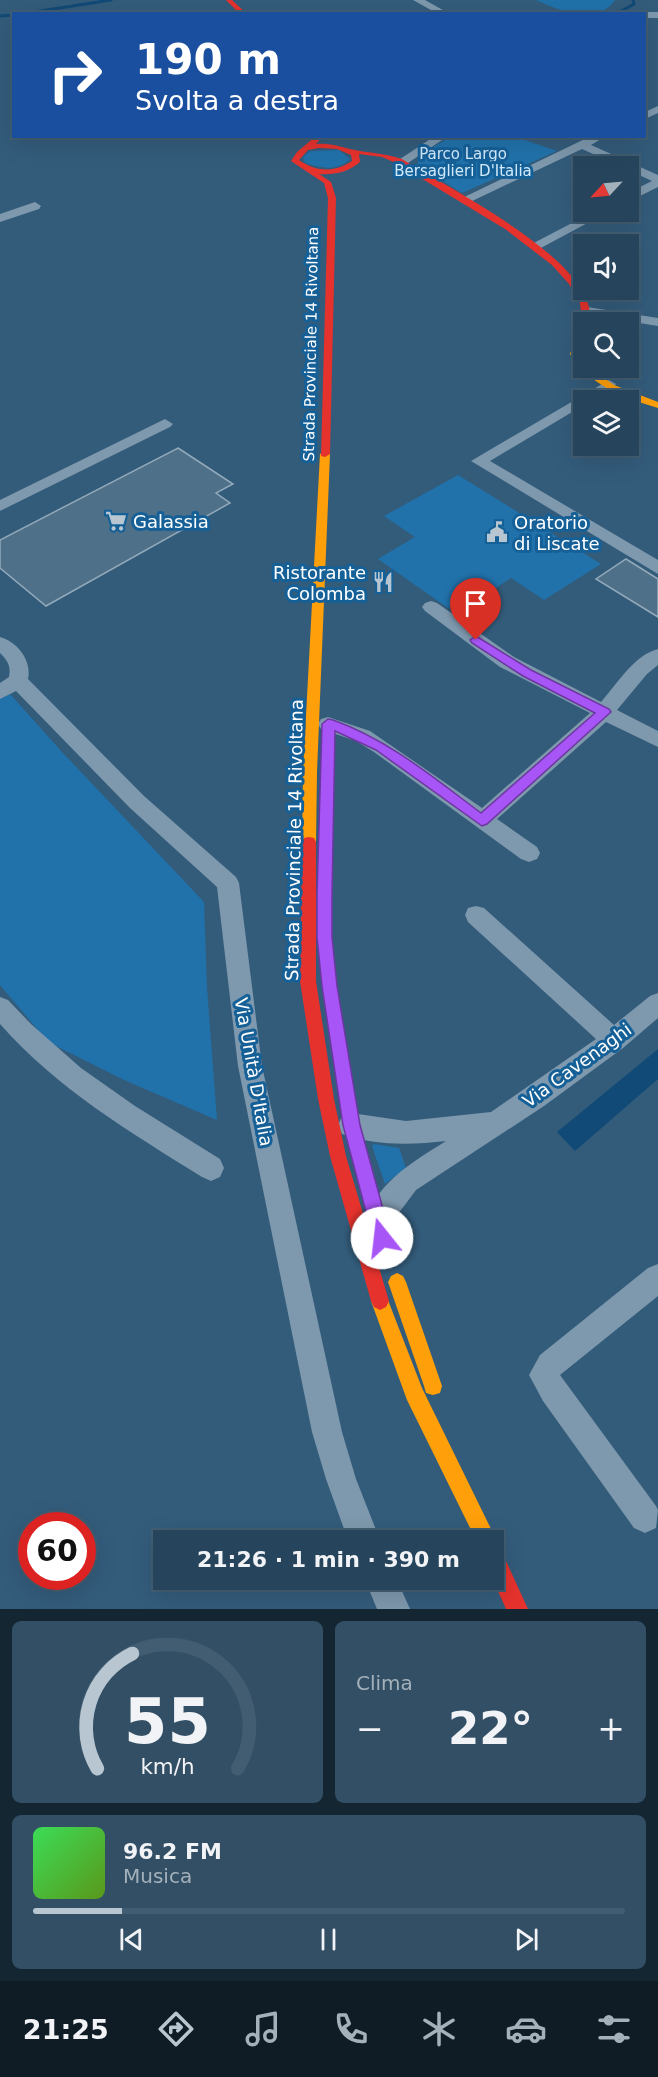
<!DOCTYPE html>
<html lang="it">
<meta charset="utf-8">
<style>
:root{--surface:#26455c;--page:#324f65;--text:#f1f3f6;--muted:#a4b1bb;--line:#425d72;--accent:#b8c6d1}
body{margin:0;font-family:"DejaVu Sans",sans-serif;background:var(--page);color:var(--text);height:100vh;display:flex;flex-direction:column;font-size:22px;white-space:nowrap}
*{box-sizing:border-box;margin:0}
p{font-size:20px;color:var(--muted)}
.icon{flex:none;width:33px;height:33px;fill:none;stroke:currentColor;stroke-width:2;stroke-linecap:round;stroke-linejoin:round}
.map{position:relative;height:1609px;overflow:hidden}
.details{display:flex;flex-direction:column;gap:12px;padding:12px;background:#152633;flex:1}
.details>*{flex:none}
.banner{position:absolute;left:12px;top:12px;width:634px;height:126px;border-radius:0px;box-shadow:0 6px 24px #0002,0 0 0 2px var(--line);background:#1a4fa0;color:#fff;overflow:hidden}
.needle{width:39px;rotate:244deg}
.buttons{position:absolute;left:573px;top:156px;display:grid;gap:12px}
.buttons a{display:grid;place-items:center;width:66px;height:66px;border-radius:0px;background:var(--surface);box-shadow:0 6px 24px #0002,0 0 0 2px var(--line);font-size:30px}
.speed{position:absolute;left:18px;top:1512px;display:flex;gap:12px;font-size:30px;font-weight:700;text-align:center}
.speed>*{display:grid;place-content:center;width:78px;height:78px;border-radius:50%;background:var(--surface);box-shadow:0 6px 24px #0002,0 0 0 2px var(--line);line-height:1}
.speed .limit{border:9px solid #d22;background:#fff;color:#111}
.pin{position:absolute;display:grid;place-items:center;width:51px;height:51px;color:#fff;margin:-62px -26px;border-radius:50% 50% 50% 0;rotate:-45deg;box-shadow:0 0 6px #0007}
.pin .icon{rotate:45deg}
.me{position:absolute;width:66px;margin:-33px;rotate:344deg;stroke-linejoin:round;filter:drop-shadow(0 0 4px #0008)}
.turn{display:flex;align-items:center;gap:21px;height:126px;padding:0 24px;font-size:27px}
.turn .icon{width:78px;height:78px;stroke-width:2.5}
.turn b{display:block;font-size:42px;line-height:51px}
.big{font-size:45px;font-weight:700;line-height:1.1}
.details .tile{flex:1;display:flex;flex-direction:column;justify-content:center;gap:9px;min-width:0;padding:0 21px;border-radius:9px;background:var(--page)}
.details .dial{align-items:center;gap:0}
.dial svg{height:156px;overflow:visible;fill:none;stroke:var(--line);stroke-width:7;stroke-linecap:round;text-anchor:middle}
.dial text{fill:var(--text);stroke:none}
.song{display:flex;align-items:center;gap:18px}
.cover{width:72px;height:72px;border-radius:9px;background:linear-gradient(135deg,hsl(130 70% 55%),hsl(90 70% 35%))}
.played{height:6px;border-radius:3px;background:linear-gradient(90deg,var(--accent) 15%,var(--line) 15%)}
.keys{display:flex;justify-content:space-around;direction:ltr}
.heat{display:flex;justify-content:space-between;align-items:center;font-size:33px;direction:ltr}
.details .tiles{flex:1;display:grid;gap:12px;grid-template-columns:1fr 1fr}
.tile:last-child{grid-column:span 2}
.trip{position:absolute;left:153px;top:1530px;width:351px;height:60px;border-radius:0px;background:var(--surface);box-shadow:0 6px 24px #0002,0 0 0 2px var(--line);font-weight:700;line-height:60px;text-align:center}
.tab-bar{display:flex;height:96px;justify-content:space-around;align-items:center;background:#0f1c25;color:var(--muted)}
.tab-bar .icon{width:42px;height:42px}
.tab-bar .active{color:var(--accent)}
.tab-bar b{font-size:27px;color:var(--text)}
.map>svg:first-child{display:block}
.green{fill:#2172ab}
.water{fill:#114a76}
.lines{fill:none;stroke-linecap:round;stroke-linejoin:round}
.stream{stroke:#114a76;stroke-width:3}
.building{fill:#4e7088;stroke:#92a9ba;stroke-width:1.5}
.street{fill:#7e98ad;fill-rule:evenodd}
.slow{fill:#ff9f0a;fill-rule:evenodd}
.jam{fill:#e5322d;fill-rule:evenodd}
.route{fill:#a855f7;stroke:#6d37a1;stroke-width:1.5}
.labels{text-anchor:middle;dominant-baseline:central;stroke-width:6;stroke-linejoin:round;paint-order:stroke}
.far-park-label{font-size:15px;fill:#d1eafc;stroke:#166098}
.far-street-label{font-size:15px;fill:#fff;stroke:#166098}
.poi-label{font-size:18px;fill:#fff;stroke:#166098;text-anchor:start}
.street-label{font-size:18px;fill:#fff;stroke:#166098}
</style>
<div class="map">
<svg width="658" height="1609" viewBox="0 0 658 1609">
<rect width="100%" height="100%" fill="#335c7b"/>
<path class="green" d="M536,0h79c-18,27 -57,10 -79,0z
M450,137h66l41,14 -95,42 -44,-27v-10z
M339,150l11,9c-13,13 -30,9 -45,4l-2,-6 7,-6z
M458,475l143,89 -57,36 -33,-22 -17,11 -8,-5 -38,24 -70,-49 37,-22 -31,-21z
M10,694l52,58 142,150 3,86 10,132 -93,-40 -76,-38 -48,-57v-286z
M374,1144l25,4 7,20 -21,16 -13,-38z"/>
<path class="water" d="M658,1049v30l-83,72 -18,-19z"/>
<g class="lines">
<path class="stream" d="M21,14l90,-14
M616,14l18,-10 -1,-4
M0,16l14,-1"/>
</g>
<path class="building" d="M178,448l55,36 -17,9 14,10 -184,103 -46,-38v-28z
M626,559l32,20v38l-62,-38z"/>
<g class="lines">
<path class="street" d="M413,0h12l25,14h-12z
M645,12h13v6h-13v-4h-4z
M658,106v7l-13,6v-7z
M435,136h13l-43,29h-8v-4z
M591,136h15l-15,9 67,30v12l-30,15v-9l24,-12 -24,-11v-4h-8l-38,-17 -114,54 -4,1 -6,-4z
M35,202l6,4 -2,3 -39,13v-8z
M593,212h15l-69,37 -5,1 -6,-4z
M587,307l71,11v8l-76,-12 -2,-3z
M609,380l7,4 -2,3 -22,13h-8v5l-94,56 168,99v14l-187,-113z
M165,419l8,5 -3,3 -170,84v-11z
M431,601l6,2 77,54 87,45c16,-18 33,-47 57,-53v16l-11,9 -30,36 41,21v16l-52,-25 -109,97 40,28 3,6 -3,6 -8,3 -8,-3 -147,-107 -18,-11 -35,-12 -3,-5 3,-5 7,-2 42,14 112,77 108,-95 -90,-46 -75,-56 -3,-4 3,-4z
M0,637c18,5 32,24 28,42l116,117 92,81 3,6 23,183 80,366 14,47 24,61h-32l-22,-61 -14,-47 -74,-366 -21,-179 -87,-79 -114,-117 -16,8v-16l9,-6c2,-11 -1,-16 -9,-24z
M476,906l8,2 130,117 36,-29 8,-3v25l-35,30 -79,58 -128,84 -18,24 -2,24 -4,10 -10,4 -10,-4c-21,-52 39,-85 74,-107 -34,4 -71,5 -104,-7l-4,-9 4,-9 9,-3 55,8 85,-9 105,-73 -128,-117 -3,-7 3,-7z
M0,997l8,3 23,24 50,44 54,38 85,53 4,9 -4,9 -9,4 -9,-4c-72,-45 -146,-89 -202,-153z
M658,1264v32l-98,79 96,131 2,4 -2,18 -11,5 -11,-5 -91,-127 -14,-26 11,-20 108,-87z
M365,1580h32l13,29h-33z"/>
<path class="slow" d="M584,325v18l-4,11 4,6v8h6l24,17 44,17v6c-34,-10 -69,-23 -88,-54l9,-26z
M325,451l5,3 -13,318 -1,70 -2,4h-10l-2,-4 1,-70 17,-318z
M397,1273l6,3 3,6 36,104 -2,7 -7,2 -7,-2 -2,-7 -36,-104 3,-6z
M380,1292l6,3 36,93 71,145 3,7 -2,7v-7h-18l-69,-140 -36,-99 3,-6z"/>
<path class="jam" d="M226,0h6l15,14h-7z
M316,136h7l-7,8c13,-1 22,2 34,5 17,4 34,4 52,10 47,29 171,92 186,145 2,5 2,12 2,18l-6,2 -2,-2 -2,-19 -11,-19 -17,-19 -47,-36 -109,-66 -14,-6 -23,-3 1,8c-11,10 -26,13 -41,12l12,8 5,16 -6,256 -5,3 -4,-1 7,-258 -4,-15 -33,-22 6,-9zM319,148l18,1 14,6 1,6c-18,12 -36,11 -53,-1l9,-10z
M309,837l5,1 2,4v139l18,118 12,57 43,145 -3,6 -6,3 -6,-3 -3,-6 -41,-145 -12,-57 -18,-118 2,-139 2,-4z
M494,1547l7,3 27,59h-22l-13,-29z"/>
</g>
<path class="route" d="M476,636l55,34 78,39 2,3 -124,112 -5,2 -106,-76 -41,-19 -3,164v42l5,49 23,139 31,113 -2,6 -7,3 -6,-3 -3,-6 -30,-113 -21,-139 -5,-49v-42l5,-171 6,-5 5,1c56,20 101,58 148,93l114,-100 -72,-37 -51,-33 -2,-3z"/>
<defs>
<symbol id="supermarket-bare" viewBox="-9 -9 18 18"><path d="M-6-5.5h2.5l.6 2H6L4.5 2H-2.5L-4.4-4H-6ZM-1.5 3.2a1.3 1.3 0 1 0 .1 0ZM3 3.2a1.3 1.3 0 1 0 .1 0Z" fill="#b8c6d1" stroke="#166098" stroke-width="2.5" paint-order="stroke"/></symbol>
<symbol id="civic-bare" viewBox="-9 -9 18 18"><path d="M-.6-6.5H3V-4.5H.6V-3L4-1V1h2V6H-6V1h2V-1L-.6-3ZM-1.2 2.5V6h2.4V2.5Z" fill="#b8c6d1" stroke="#166098" stroke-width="2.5" paint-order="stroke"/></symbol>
<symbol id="restaurant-bare" viewBox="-9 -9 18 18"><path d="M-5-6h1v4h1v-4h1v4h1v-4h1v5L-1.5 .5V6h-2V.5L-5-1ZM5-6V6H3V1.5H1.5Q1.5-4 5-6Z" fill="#b8c6d1" stroke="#166098" stroke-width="2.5" paint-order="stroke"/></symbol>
</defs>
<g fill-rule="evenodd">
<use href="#supermarket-bare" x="101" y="506" width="30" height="30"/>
<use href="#civic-bare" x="482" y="517" width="30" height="30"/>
<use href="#restaurant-bare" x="368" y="567" width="30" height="30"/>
</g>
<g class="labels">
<g class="far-park-label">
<text x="463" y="154">Parco Largo<tspan x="463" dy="17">Bersaglieri D'Italia</tspan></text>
</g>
<g class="far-street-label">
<text transform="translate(311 344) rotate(-89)">Strada Provinciale 14 Rivoltana</text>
</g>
<g class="poi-label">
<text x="133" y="521">Galassia</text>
<text x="514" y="522">Oratorio<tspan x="514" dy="21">di Liscate</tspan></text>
<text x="366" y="572" text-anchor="end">Ristorante<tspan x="366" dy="21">Colomba</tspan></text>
</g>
<g class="street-label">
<text transform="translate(294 840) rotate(-89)">Strada Provinciale 14 Rivoltana</text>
<text transform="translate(577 1065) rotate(-36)">Via Cavenaghi</text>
<text transform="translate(254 1072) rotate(80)">Via Unità D'Italia</text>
</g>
</g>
</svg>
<div class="buttons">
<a><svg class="needle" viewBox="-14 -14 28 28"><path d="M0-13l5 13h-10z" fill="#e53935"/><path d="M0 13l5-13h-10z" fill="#a4b1bb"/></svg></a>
<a><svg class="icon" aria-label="sound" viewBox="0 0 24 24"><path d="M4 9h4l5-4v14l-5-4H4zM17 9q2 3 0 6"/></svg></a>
<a><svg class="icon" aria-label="search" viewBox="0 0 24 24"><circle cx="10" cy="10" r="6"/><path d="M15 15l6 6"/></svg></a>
<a><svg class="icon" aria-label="layers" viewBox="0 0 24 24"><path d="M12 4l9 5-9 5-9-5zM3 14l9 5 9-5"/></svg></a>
</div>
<div class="speed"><div class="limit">60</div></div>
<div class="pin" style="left:476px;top:640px;background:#d93025"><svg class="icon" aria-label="arrive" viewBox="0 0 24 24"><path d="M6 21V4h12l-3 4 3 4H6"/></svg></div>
<svg class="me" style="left:382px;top:1238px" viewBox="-20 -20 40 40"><circle r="19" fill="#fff"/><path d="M0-13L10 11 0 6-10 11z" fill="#a855f7"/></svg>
<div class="trip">21:26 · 1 min · 390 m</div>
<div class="banner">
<div class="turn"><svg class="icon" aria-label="right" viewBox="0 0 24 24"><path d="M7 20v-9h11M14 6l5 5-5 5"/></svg><div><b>190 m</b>Svolta a destra</div></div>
</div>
</div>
<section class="details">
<div class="tiles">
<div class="tile dial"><svg viewBox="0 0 100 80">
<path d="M14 69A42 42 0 1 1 86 69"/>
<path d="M14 69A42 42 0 0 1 32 10" stroke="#b8c6d1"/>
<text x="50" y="56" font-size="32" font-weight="700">55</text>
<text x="50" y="72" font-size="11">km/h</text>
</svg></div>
<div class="tile"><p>Clima</p>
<div class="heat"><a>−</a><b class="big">22°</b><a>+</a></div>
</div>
<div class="tile">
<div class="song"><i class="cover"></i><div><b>96.2 FM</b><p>Musica</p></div></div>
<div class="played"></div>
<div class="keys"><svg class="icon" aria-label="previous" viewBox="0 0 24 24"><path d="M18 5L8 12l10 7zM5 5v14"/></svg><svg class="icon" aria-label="pause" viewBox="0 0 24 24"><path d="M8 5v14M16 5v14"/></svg><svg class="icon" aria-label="next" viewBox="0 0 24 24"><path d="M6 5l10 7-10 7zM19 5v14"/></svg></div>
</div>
</div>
</section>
<nav class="tab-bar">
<b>21:25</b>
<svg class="icon active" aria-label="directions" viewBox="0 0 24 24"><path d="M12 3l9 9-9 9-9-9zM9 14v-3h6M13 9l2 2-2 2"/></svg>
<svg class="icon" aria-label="music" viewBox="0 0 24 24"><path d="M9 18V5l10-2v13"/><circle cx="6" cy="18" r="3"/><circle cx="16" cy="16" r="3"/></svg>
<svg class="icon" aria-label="phone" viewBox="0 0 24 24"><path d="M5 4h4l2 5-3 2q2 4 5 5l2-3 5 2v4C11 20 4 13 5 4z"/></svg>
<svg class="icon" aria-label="climate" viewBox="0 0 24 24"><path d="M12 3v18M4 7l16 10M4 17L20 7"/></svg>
<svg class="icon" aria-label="car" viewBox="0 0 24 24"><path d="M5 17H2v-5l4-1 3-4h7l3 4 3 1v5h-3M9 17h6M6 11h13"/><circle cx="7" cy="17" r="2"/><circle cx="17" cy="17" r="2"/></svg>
<svg class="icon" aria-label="filters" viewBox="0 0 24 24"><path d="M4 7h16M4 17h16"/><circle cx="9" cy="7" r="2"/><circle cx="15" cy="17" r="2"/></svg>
</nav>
